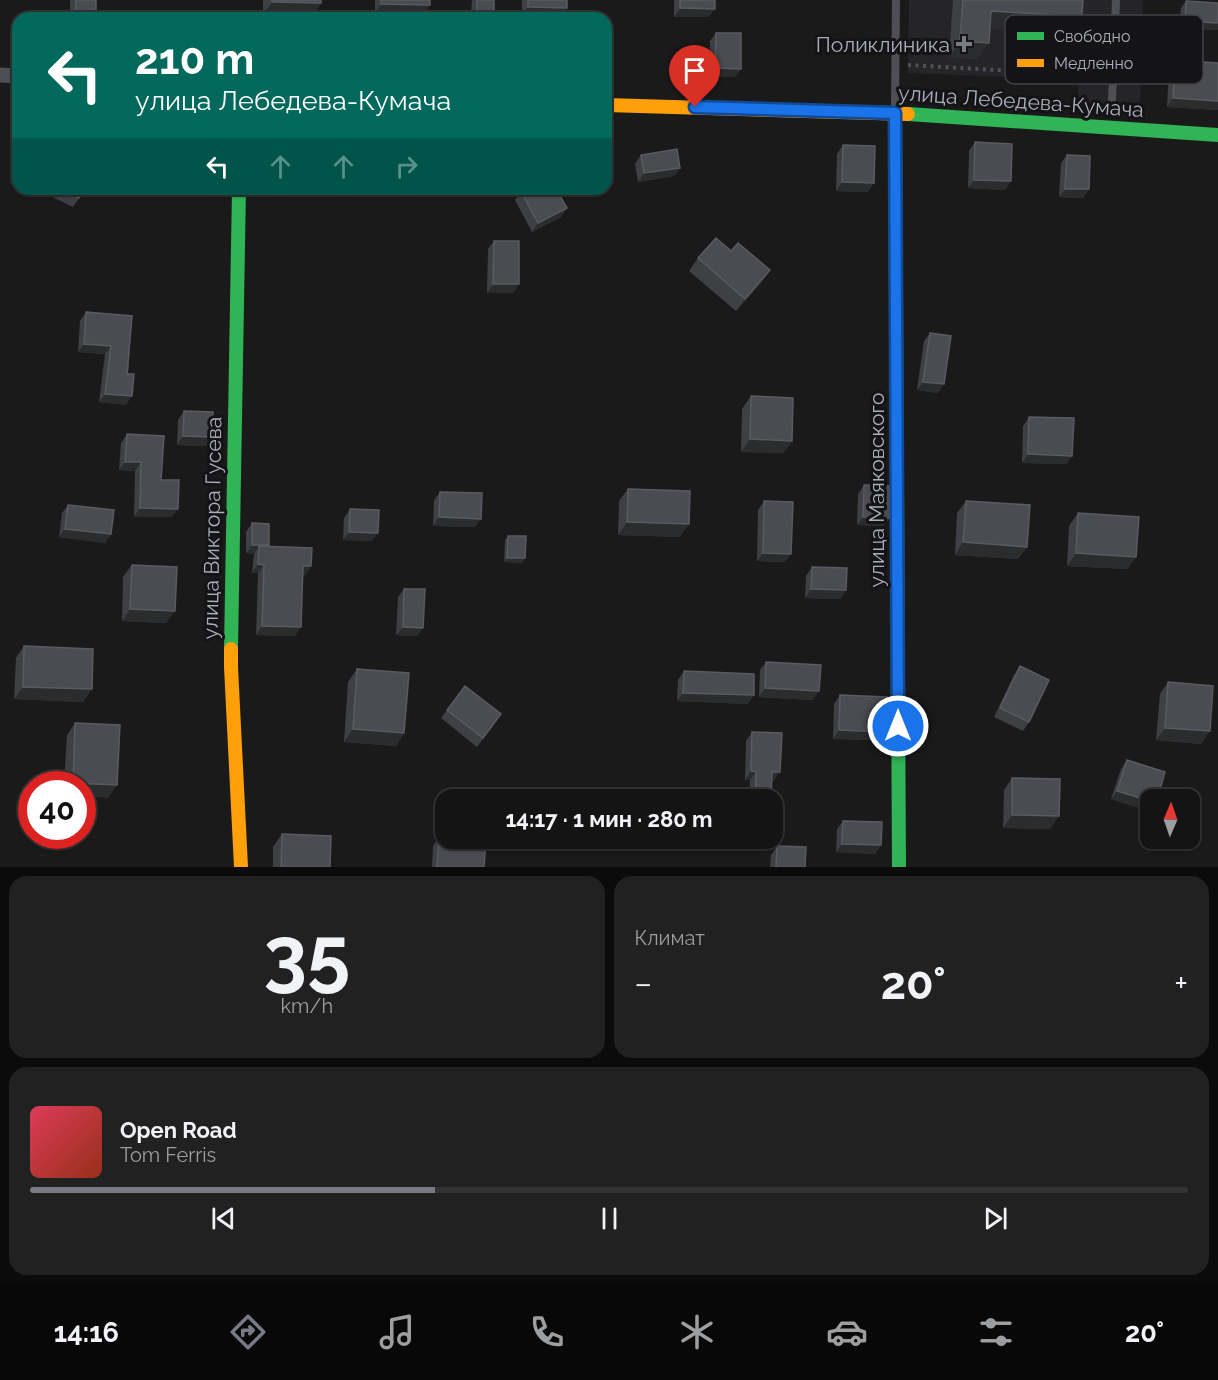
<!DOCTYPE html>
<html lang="ru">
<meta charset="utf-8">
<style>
:root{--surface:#141414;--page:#212122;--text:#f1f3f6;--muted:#9d9ea0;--line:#333334;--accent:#787a84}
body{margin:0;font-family:Raleway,sans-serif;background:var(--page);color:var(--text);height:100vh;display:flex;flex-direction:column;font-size:22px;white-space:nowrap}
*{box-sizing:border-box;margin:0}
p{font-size:20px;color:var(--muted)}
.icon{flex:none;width:33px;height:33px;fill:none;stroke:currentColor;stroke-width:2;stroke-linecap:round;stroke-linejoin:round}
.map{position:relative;height:867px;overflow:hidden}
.details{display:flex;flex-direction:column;gap:9px;padding:9px;background:#0b0b0b;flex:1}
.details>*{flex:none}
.top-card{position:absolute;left:12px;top:12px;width:600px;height:183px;border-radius:18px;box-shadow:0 2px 4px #0004,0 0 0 2px var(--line);background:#00695c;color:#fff;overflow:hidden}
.needle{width:39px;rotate:2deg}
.controls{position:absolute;left:1140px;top:789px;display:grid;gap:12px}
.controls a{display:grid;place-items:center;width:60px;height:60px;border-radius:12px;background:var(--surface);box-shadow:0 2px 4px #0004,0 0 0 2px var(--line);font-size:30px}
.speed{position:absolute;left:18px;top:771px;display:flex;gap:12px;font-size:30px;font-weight:700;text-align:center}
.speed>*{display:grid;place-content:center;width:78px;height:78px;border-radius:50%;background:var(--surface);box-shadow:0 2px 4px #0004,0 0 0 2px var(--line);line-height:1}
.speed .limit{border:9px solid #d22;background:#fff;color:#111}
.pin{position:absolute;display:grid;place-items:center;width:51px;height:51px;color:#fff;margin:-62px -26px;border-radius:50% 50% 50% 0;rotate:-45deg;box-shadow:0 0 6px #0007}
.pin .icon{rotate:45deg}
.me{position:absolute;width:66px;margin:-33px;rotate:0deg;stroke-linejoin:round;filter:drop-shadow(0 0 4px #0008)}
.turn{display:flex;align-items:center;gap:21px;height:126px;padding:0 24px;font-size:27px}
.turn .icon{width:78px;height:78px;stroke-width:2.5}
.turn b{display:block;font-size:42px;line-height:51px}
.lanes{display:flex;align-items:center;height:57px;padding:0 24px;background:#0003;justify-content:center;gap:30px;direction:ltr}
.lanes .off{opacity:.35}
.big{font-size:45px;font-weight:700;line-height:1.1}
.details .card{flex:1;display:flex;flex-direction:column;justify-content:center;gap:9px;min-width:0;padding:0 21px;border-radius:18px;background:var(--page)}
.details .dial{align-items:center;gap:0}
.dial b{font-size:78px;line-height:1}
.song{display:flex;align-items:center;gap:18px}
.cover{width:72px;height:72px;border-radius:9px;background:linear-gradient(135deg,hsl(350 70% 55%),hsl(10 70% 35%))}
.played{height:6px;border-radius:3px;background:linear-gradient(90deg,var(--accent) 35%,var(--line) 35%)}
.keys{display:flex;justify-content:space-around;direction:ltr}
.heat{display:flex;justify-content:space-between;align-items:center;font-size:33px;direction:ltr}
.details .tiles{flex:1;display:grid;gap:9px;grid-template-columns:1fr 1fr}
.card:last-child{grid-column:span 2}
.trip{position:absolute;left:435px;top:789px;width:348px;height:60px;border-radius:18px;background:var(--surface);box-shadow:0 2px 4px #0004,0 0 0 2px var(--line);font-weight:700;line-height:60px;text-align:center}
.tab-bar{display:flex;height:96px;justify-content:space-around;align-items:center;background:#080808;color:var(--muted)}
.tab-bar .icon{width:42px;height:42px}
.tab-bar .active{color:var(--accent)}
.tab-bar b{font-size:27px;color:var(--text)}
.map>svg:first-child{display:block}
.built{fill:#252428}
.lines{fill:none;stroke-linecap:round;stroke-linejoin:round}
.path{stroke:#505055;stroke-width:4;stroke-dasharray:3 4.5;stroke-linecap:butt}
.lane{stroke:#4e4f54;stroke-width:8}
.street{stroke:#4e4f54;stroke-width:15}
.fast{stroke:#30b455;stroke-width:14}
.slow{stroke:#ff9f0a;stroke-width:14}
.wall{fill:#3f4044}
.shaded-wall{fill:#2b2c2e}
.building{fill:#4b4c51;stroke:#5a5b62;stroke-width:1.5}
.route-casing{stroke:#114b97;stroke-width:15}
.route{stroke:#1a73e8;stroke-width:10}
.poi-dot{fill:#787a84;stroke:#141417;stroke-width:2}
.labels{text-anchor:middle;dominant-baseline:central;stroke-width:6;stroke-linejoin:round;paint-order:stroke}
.poi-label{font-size:21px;fill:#abaebc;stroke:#141417;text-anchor:end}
.street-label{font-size:21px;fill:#abaebc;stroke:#141417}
.key{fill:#141417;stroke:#414249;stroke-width:1.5}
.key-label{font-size:16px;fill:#abaebc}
</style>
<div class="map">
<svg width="1218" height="867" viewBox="0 0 1218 867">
<rect width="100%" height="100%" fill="#1a1a1b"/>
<path class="built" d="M909,0h234l-3,115 -63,-3 1,-32 -170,-7z"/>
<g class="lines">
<path class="path" d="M908,65l193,11"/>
<path class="lane" d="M1112,101l4,-101
M895,111l1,-111"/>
<path class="street" d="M0,75l18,1"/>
<path class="fast" d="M895,113l4,754
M908,114l310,21
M231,649l8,-460"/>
<path class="slow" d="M606,105l302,9
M231,649v18l10,200"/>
</g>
<path class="wall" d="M70,0h26v18h-26z
M263,0h58v3l-9,13 -49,-1z
M375,0h55v5l-6,9 -49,-1z
M472,0h22v17l14,1h-39l1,-2h1z
M522,0h45l-6,16 -39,-1z
M674,0h41l-6,17h-35z
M953,0h130l-15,70 -28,-2 2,-37 -52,-3 -13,31 -28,-2z
M1186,1l32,2v27l-39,-2 2,-20z
M716,33l19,44 -26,-1 1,-35z
M1175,60l43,3v47l-51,-3 2,-38z
M975,142l36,39 -6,9 -37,-2 1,-37z
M843,145l25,47 -32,-1 1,-37z
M641,155l39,13 -6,8 -36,6 -3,-18z
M1067,155l22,34 -6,9 -24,-1 2,-34z
M38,189h45l-4,9 -6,9 -35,-17z
M521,191l46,17 -6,9 -29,15 -17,-32z
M494,241l25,43 -6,9h-26l1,-44z
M698,258l63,25 -25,28 -47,-40z
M86,312l46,4 -6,89 -27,-3 6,-48 -27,-2 2,-31z
M930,333l8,60 -21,-3 7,-49z
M751,396l41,45 -9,12 -42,-1 1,-43z
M184,411l28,26 -6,9 -29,-1 1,-25z
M1029,417l43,39 -6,8 -44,-1 1,-37z
M127,434l45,83h-38l1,-46 -16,-1 2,-27z
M864,485l20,41 -27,-1 1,-31z
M628,489l52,48 -62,-2 1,-34z
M440,492l35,35 -42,-1 1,-26z
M764,501l21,61 -28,-1 1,-51z
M966,501l61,46 -9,12 -63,-4 2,-42z
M68,505l43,29 -6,9 -46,-6 3,-24z
M350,509l22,32 -29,-1 1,-22z
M1078,513l50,56 -61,-3 2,-40z
M252,523l17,22 -1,1 43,20 -6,9h-2l-8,61 -39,-1 2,-62h-6l2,-19 -8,-1v-21z
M508,536l17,22 -3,5 -18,-1 1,-22z
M132,565l34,58 -44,-2 1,-44z
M812,567l34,23 -6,9 -35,-1 1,-22z
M404,589l19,39 -6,8 -21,-1 2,-38z
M24,646l68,43 -9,13 -69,-3 2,-41z
M766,662l47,38 -54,-3 1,-27z
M1020,666l9,56 -6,9 -29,-14 20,-42z
M357,669l47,64 -8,13 -52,-4 4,-60z
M684,671l64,33 -71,-3 1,-21z
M1168,682l33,62 -45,-4 4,-46z
M840,695l40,45 -47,-1 1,-35z
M447,710l48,13 -18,24 -36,-29z
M75,723l33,75 -26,-14h-18l3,-49z
M752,732l22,49h-2l-1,19h-22l1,-20h-5l1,-39z
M1127,760l23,40v11l-39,-12 10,-30z
M1012,778l38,51 -47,-1 1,-38z
M843,821l38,24 -6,9 -39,-2 1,-23z
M282,834l48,33h-57v-20z
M439,837l45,30h-52l1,-21z
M777,846l28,21h-35l1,-12z"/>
<path class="shaded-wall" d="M272,2l49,1 -9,13 -49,-1z
M381,4l49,1 -6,9 -49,-1z
M528,7l39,1 -6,8 -39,-1z
M680,8l35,1 -6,8h-35z
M991,11l63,4 -12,16 -63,-3z
M1185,21l33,2v7l-39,-2z
M960,41l29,2 -12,16 -28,-2z
M1051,52l28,2 -11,16 -28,-2z
M715,68l26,1 -6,8 -26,-1z
M1173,98l45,3v9l-51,-3z
M680,168l-6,8 -36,6 6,-9z
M974,180l37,1 -6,9 -37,-2z
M842,182l32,1 -6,9 -32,-1z
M1065,189h24l-6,9 -24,-1z
M567,208l-6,9 -29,15 6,-9z
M770,270l-9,13 -25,28 9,-12z
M493,284h26l-6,9h-26z
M84,344l27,2 -6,8 -27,-2z
M923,382l21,2 -6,9 -21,-3z
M105,394l27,2 -6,9 -27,-3z
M183,436l29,1 -6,9 -29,-1z
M750,439l42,2 -9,12 -42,-1z
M1028,454l44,2 -6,8 -44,-1z
M125,462h16l-6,9 -16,-1z
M140,508l38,1 -6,8h-38z
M439,517l42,2 -6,8 -42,-1z
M863,517l27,1 -6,8 -27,-1z
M627,522l62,2 -9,13 -62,-2z
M65,529l46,5 -6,9 -46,-6z
M349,532l29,1 -6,8 -29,-1z
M963,542l64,5 -9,12 -63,-4z
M252,545h17l-6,9 -4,-8 -5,8 -8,-1z
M763,553l28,1 -6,8 -28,-1z
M1076,553l60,4 -8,12 -61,-3z
M507,558h18l-3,5 -18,-1z
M258,564l6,1 -6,8h-6z
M303,566h8l-6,9h-8z
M811,589l35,1 -6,9 -35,-1z
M130,609l45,2 -9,12 -44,-2z
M262,626l39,1 -6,9 -39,-1z
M403,627l20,1 -6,8 -21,-1z
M23,687l69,2 -9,13 -69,-3z
M765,688l54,3 -6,9 -54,-3z
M683,693l71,2 -6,9 -71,-3z
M1165,728l45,3 -9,13 -45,-4z
M353,729l51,4 -8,13 -52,-4z
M839,730l47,2 -6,8 -47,-1z
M751,771l5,1 -6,8h-5z
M772,772h8l-6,9h-8z
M73,783l44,2 -9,13 -26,-2v-12h-10z
M1117,791l33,10v10l-39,-12z
M1012,815l47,1 -9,13 -47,-1z
M842,844l39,1 -6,9 -39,-2z"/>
<path class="building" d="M76,0h20v18h-21z
M272,0h49v3l-49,-1z
M381,0h49v5l-49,-1z
M477,0h17v17h14v1h-38v-2h7z
M528,0h39v8l-39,-1z
M680,0h35v9l-35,-1z
M963,0h120l-4,54 -28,-2 3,-37 -63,-4 -2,32 -29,-2z
M1186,1l32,2v20l-33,-2z
M716,33h25v36l-26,-1z
M1175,60l43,3v38l-45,-3z
M606,109h2l-1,35h-1z
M975,142l37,2 -1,37 -37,-1z
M843,145l32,1 -1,37 -32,-1z
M677,149l3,19 -36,5 -3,-18z
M1067,155l23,1 -1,33h-24z
M59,189h24l-4,9z
M524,189h32l11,19 -29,15 -17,-32z
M716,238l15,13 7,-8 32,27 -25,29 -47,-41z
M494,241h25v43h-26z
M86,312l46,4 -5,58h7l-2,22 -27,-2 6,-48 -27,-2z
M930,333l21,3 -7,48 -21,-2z
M751,396l42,2 -1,43 -42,-2z
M184,411l29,1 -1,25 -29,-1z
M1029,417l45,1 -2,38 -44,-2z
M127,434l37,2 -3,44h18l-1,29 -38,-1 1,-46h-16z
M864,485l26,1v32l-27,-1z
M628,489l62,2 -1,33 -62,-2z
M440,492l42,1 -1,26 -42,-2z
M764,501l29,1 -2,52 -28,-1z
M966,501l64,4 -3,42 -64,-5z
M68,505l46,5 -3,24 -46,-5z
M350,509l29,1 -1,23 -29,-1z
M1078,513l61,4 -3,40 -60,-4z
M252,523l17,1v21h-17z
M508,536h18l-1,22h-18z
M259,546l53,2 -1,18h-8l-2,61 -39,-1 2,-61 -6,-1z
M132,565l45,2 -2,44 -45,-2z
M812,567l35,1 -1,22 -35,-1z
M404,589h21l-2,39 -20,-1z
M24,646l69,3 -1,40 -69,-2z
M766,662l55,3 -2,26 -54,-3z
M1020,666l29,14 -20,42 -29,-14z
M357,669l52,4 -5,60 -51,-4z
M684,671l70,3v21l-71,-2z
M1168,682l45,4 -3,45 -45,-3z
M465,686l36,28 -18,24 -36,-28z
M840,695l47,2 -1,35 -47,-2z
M75,723l45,2 -3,60 -44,-2z
M752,732l30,1 -2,39h-8l-1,28h-16l1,-28 -5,-1z
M1127,760l38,12 -8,28h-7v1l-33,-10z
M1012,778l48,1 -1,37 -47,-1z
M843,821l39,1 -1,23 -39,-1z
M282,834l49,2 -1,31h-49z
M439,837l7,1 40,2 -2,27h-47z
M777,846l29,1 -1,20h-29z"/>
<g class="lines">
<defs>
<path id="route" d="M695,107l200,6 3,613"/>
</defs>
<use href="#route" class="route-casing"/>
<use href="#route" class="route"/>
</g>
<path class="poi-dot" d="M961 35h6v6h6v6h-6v6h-6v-6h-6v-6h6z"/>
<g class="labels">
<g class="poi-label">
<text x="950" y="44">Поликлиника</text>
</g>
<g class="street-label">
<text transform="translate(1021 101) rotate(4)">улица Лебедева-Кумача</text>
<text transform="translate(876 490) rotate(-90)">улица Маяковского</text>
<text transform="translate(212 528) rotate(-89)">улица Виктора Гусева</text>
</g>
</g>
<rect x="1005" y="15" width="198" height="69" rx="9" class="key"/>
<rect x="1017" y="32" width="27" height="8" fill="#30b455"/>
<rect x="1017" y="59" width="27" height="8" fill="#ff9f0a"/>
<g class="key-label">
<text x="1054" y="42">Свободно</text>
<text x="1054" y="69">Медленно</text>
</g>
</svg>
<div class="controls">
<a><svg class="needle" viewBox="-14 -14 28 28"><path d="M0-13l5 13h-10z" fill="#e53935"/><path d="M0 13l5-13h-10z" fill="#9d9ea0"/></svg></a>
</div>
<div class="speed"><div class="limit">40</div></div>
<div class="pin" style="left:695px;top:107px;background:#d93025"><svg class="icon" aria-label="arrive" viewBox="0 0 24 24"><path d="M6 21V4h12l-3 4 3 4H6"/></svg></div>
<svg class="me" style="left:898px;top:726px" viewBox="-20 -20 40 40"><circle r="17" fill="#1a73e8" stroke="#fff" stroke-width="3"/><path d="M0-11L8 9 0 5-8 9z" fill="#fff"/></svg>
<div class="trip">14:17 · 1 мин · 280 m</div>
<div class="top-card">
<div class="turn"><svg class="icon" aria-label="left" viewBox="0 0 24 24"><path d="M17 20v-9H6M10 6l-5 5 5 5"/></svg><div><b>210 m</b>улица Лебедева-Кумача</div></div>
<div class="lanes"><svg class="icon" aria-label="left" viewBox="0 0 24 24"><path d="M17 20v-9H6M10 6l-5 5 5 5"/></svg><svg class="icon off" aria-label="ahead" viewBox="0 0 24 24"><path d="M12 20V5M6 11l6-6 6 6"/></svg><svg class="icon off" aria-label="ahead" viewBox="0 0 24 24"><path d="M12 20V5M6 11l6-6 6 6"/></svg><svg class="icon off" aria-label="right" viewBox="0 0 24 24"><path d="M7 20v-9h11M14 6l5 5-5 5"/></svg></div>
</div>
</div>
<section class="details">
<div class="tiles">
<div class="card dial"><b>35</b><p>km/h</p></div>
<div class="card"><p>Климат</p>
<div class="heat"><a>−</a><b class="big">20°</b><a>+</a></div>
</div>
<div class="card">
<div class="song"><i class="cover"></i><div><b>Open Road</b><p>Tom Ferris</p></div></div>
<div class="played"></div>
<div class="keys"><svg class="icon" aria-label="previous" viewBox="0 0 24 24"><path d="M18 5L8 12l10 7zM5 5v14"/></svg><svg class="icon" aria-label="pause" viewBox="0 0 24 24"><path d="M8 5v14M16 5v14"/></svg><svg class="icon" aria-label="next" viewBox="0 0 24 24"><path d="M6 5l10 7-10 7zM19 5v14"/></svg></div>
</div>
</div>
</section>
<nav class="tab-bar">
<b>14:16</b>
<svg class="icon active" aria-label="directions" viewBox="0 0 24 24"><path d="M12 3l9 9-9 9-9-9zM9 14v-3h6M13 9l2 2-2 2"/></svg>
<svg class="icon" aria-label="music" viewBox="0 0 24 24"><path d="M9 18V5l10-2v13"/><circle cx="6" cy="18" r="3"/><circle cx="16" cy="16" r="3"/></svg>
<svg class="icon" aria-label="phone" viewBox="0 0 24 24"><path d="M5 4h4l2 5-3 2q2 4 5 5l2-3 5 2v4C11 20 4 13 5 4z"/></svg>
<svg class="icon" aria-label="climate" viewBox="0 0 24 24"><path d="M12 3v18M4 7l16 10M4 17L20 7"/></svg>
<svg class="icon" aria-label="car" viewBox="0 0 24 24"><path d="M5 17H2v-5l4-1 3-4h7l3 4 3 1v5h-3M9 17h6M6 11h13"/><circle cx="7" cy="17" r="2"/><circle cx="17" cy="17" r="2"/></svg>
<svg class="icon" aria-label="filters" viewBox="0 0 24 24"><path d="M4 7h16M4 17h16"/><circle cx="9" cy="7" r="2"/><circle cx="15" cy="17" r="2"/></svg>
<b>20°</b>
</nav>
